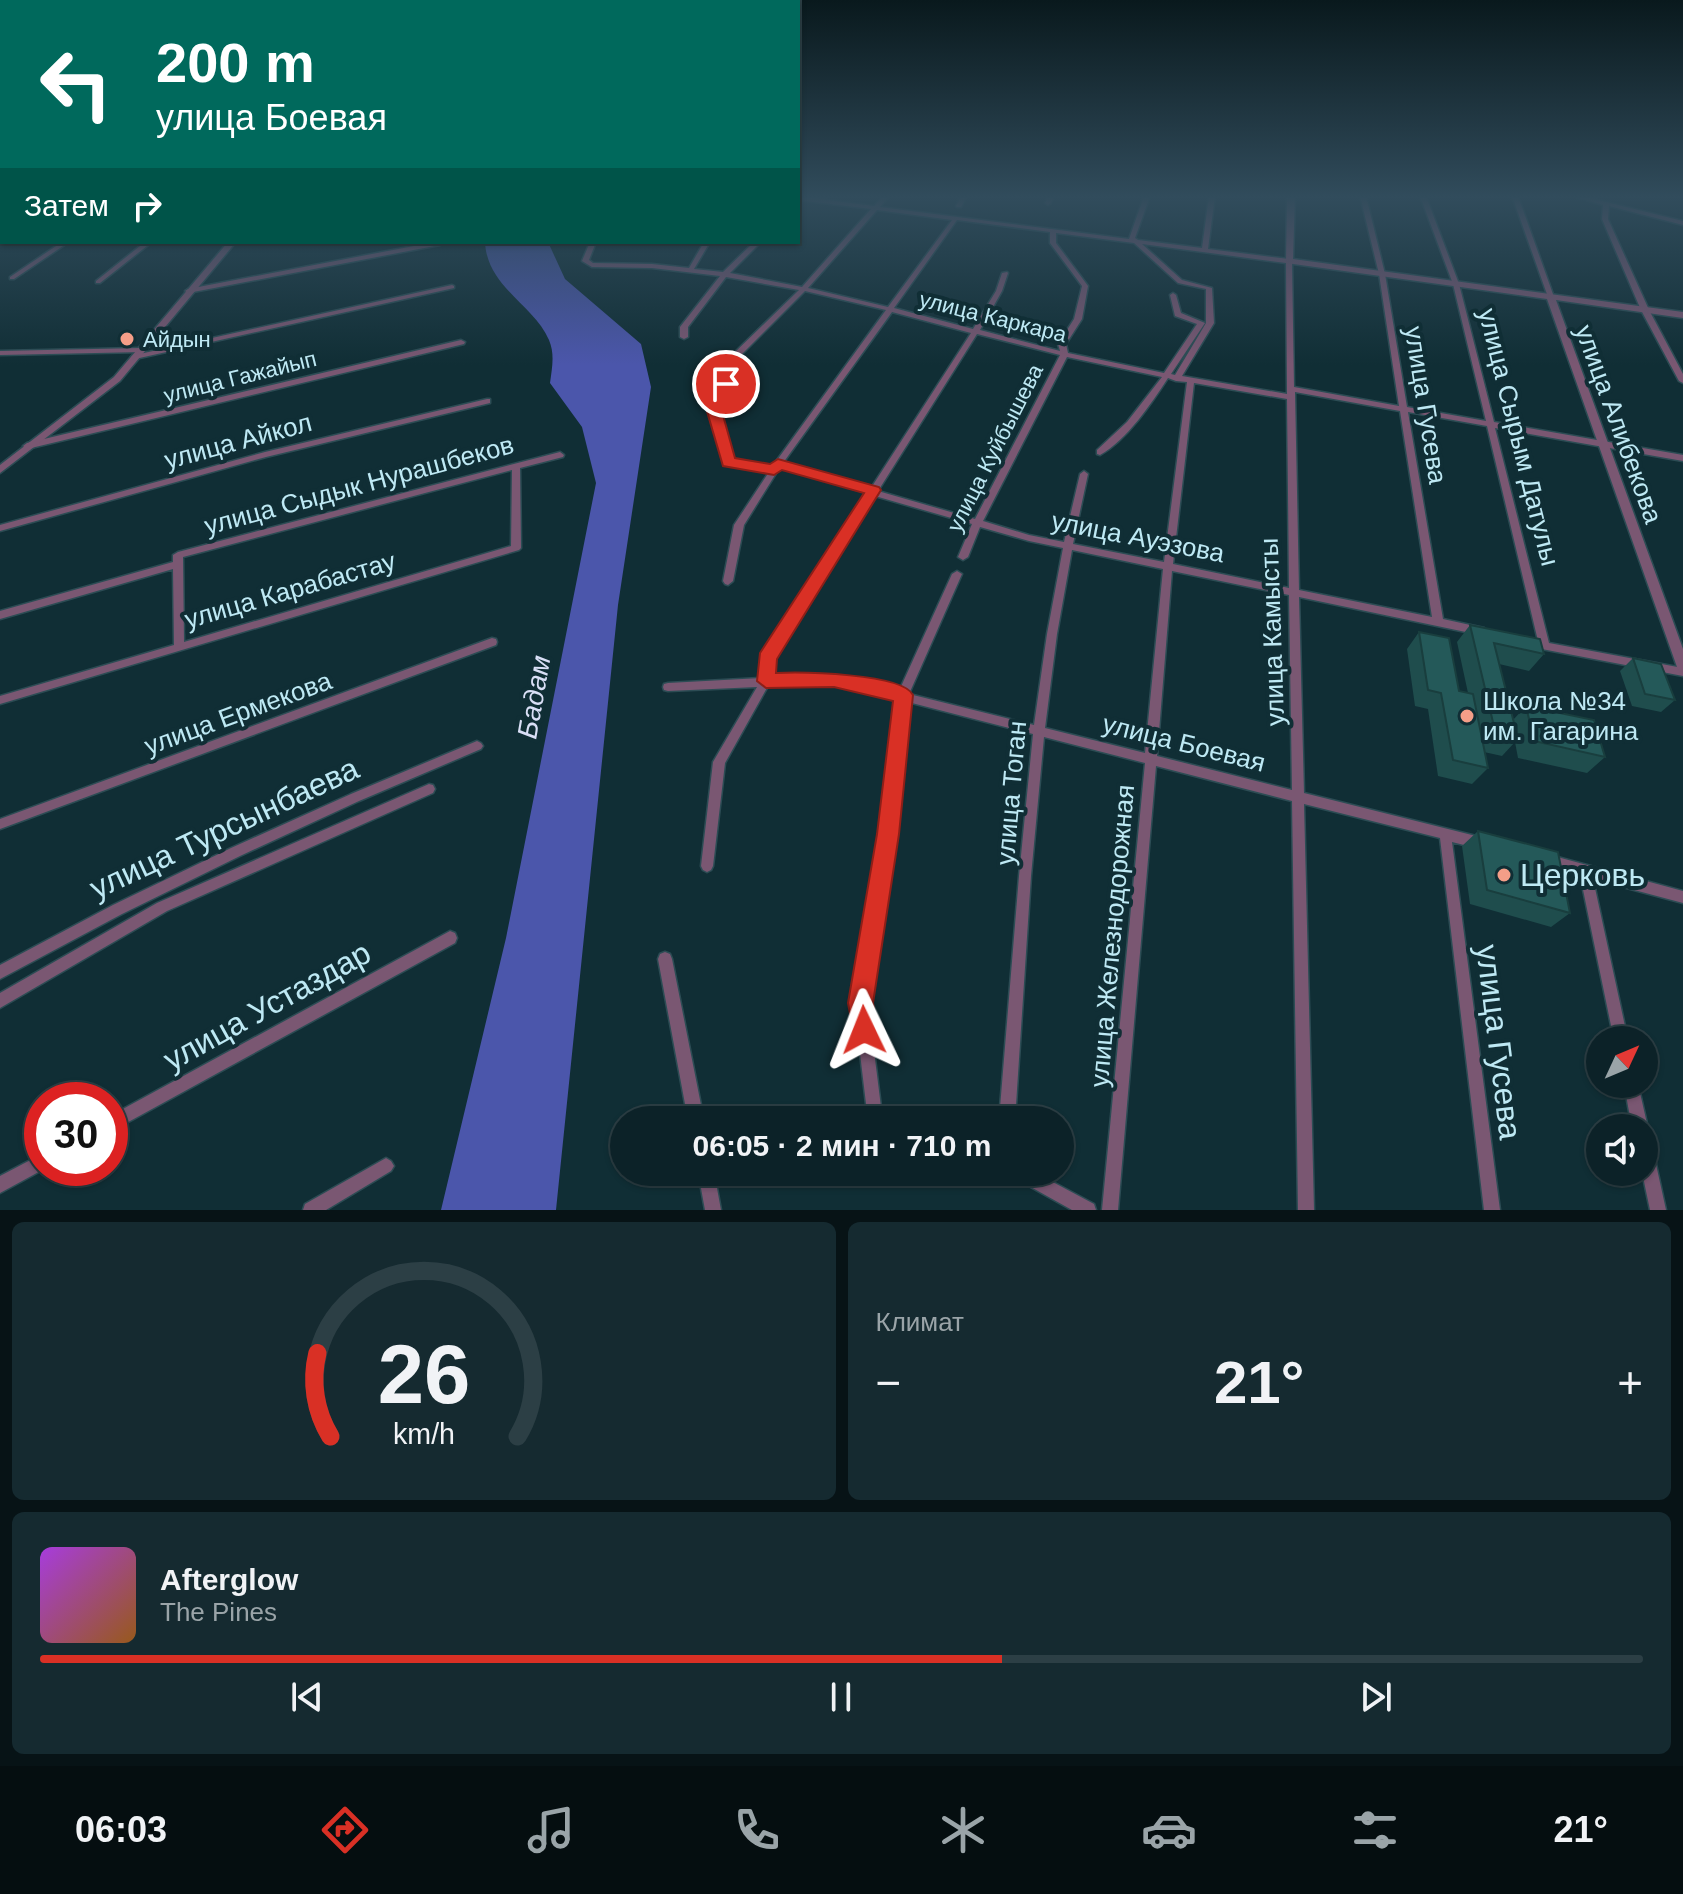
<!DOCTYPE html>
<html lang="ru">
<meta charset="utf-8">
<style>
:root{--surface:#0c2228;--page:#152a30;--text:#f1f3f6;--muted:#9aa4a8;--line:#2c3f45;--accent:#d93025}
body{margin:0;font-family:Arial,sans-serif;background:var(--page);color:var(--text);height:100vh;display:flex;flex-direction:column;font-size:30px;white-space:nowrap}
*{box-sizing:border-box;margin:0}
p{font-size:26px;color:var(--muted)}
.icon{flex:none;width:44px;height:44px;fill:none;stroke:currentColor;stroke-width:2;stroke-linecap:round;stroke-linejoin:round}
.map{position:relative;height:1210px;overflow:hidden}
.details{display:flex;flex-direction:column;gap:12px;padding:12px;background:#071316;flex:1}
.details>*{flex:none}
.hud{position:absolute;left:0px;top:0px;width:800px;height:244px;box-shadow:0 2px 6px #0004,0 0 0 2px var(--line);background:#00695c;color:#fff;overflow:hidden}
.needle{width:52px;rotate:46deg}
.fabs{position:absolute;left:1586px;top:1026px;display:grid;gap:16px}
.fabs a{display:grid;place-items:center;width:72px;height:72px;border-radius:50%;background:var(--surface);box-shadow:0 2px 6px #0004,0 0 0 2px var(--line);font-size:40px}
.speed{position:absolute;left:24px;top:1082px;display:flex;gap:16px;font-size:40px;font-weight:700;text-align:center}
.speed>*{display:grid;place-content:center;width:104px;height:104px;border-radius:50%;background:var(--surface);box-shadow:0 2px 6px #0004,0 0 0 2px var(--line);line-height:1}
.speed .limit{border:12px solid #d22;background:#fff;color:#111}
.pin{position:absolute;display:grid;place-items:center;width:68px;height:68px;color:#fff;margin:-34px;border:4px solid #fff;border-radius:50%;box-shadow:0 2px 8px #0007}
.me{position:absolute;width:88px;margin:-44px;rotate:358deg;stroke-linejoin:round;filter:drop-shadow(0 0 6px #0008)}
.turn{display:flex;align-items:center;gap:28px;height:168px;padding:0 24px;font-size:36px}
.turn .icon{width:104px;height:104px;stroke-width:2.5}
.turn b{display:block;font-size:56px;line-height:68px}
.then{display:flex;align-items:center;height:76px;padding:0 24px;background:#0003;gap:16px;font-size:30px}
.big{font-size:60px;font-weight:600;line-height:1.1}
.details .tile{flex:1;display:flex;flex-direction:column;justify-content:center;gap:12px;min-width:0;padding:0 28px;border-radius:12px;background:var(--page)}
.details .dial{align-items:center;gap:0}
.dial svg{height:208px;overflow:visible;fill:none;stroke:var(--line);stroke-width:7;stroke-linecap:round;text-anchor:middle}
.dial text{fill:var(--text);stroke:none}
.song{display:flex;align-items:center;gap:24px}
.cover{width:96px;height:96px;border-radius:12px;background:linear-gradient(135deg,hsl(280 70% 55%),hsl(30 70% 35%))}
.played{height:8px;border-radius:4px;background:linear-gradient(90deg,var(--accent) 60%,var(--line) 60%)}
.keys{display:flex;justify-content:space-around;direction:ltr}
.heat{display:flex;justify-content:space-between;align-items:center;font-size:44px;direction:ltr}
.details .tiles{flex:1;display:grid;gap:12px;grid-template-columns:1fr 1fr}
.tile:last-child{grid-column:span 2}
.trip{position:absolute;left:610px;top:1106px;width:464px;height:80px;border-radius:40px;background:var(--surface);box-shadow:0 2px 6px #0004,0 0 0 2px var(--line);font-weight:600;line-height:80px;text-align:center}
.tabs{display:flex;height:128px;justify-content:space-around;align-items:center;background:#050e10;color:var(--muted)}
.tabs .icon{width:56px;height:56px}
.tabs .current{color:var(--accent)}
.tabs b{font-size:36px;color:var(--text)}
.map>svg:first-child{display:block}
.water{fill:#4b56ab}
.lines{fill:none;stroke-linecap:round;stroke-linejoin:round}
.minor-casing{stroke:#2c4c54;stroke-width:3}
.tertiary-casing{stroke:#2c4c54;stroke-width:3}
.minor{fill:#7a5772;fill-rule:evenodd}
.tertiary{fill:#7a5772;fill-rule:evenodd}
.wall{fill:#1f4d4d}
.building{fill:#245959;stroke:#193e3e;stroke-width:2}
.route{fill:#d93025;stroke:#8d1f18;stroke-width:2}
.poi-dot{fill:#f49e88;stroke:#102e35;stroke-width:3}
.labels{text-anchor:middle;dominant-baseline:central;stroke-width:8;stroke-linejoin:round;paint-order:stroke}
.far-street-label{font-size:22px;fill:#bee9f4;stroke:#102e35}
.far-poi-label{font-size:22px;fill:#bee9f4;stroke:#102e35;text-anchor:start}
.street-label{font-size:26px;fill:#bee9f4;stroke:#102e35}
.poi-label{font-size:26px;fill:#bee9f4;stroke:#102e35;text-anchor:start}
.water-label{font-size:28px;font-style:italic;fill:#d9dff6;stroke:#102e35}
.near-street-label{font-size:32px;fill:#bee9f4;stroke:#102e35}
.near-poi-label{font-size:32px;fill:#bee9f4;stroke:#102e35;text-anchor:start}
</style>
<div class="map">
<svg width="1683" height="1210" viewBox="0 0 1683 1210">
<rect width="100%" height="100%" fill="#102e35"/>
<path class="water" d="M485,242h63l17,37 76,65 10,43 -33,218 -62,605h-115l65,-272 90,-455 -14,-56 -32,-44c2,-15 5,-29 -1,-43 -15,-35 -62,-53 -64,-98z"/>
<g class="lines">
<defs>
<path id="minor" d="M798,196l76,10 9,-10h6l-9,11 249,32 15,-43h6l-15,42 3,2 64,8 7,-52h6l-7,53 81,10 3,2 2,126 105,19 -20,-132 -19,-78h6l19,78 22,133 79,14 -33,-137 -33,-88h6l33,88 35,138 189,33v6l-188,-33 54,215 134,25v8l-157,-30 -1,-3 1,-3 4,-1 8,2 -51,-215 -79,-14 35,207 41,9 1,3 -1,3 -4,1 -181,-38 5,196 176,44 4,2 2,4 -2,4 -4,2 -28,-7 48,368h-16l-44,-372 -136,-34 10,406h-16l-6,-409 -136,-35 -38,444h-16l43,-447 -101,-26 -13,139 -16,244h-16l20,-244 14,-142 -125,-32 -14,132 -26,169 13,104 18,8 3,5h-27l-6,-3 -2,-5 -13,-109 28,-169 15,-135 -63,-16 -66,3 -43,77 -12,103 -2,4 -4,2 -4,-2 -2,-4 12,-104 44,-75 -89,4 -4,-1 -1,-3 1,-3 4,-1 93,-5 2,-23 104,-162 -87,-26 -36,58 -11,56 -5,4 -3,-1 -2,-3 11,-56 35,-53 -44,-8 -15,-56 23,-54 66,-64 -73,-13 -38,50v10l-4,2 -4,-2v-10l40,-51 -68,-8 -60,-1 -10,-6 8,-19h6l-7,18 4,3 59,1 37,4 15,-26h6l-16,27 29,3 31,-30h7l-31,31 72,14 69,-78 -73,-9zM877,210l75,10 -64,87 -80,-19zM957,220l93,12v11l32,43 -8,33 -16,25 2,7 -80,-21 22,-39 6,-18 -1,-1 -5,1 -6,18 -23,38 -79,-21zM1056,233l78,10 44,40 28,6v34l-31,52 -4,-1 34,-51 -24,-10 -5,-18 -3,-2 -3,2 5,21 22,8 -33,49 -96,-20 -2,-9 16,-25 6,-33 -32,-43zM1142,244l144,19 1,131 -105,-18 32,-53 -2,-35 -30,-8zM805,291l81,19 -114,157 -40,-7 -14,-52 21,-51zM892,312l79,21 -100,155 -88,-25zM977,334l83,21 -85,164 -97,-28zM1067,357l95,20 -35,45 -30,28v4l3,1c27,-15 51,-51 68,-77l8,3 11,1 -23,180 -91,-18 15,-70 -4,-3 -4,3 -16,68 -35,-7 -46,-14zM1194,383l93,16 2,189 -116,-24zM1295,392l105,19 32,206 -133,-27zM875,496l97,28 -14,33 5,3 5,-3 12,-30 49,14 34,7 -16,86 -13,91 -125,-31 53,-120 -5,-3 -5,3 -53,117 -65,-16 -63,3 1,-19zM1072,550l91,19 -18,184 -100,-25 12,-94zM1172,571l117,24 3,195 -135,-34z
M961,196h6l-6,11h-4l-1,-1z
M1048,196h6l-3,7 -3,2 -3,-2z
M1512,196h6l36,101 -1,1 -5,-1z
M1572,196h10l101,25v4l-74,-19 -1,13 41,91 34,64v9l-4,-2 -38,-71 -39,-91 1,-14z
M0,207h2v4h-2z
M62,242h7l-55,37h-4v-2z
M145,242h7l-52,41h-4v-2z
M435,242l8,1 -3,2 -252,48 -3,-2 3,-2z
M452,285l2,1v2l-319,71 -4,-2 4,-2z
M461,340l4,2 -1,2 -437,105 -4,-3 4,-3z
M140,348h3v4l-143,3v-4z
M487,399h3v4l-224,54 -266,74v-6l265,-73z
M560,452l4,3 -1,2 -43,11 1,80 -2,2 -519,154v-8l174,-51 -1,-76 -173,50v-8l173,-49v-7l5,-3zM512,470l-1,76 -327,96 -1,-85z
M492,638l4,1 1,3 -1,3 -496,184v-10z
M477,741l4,2 2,3 -2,3 -122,52 -119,55 -118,58 -122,65v-14l113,-60 118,-57 120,-54z
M429,784l4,1 2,4 -2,4 -266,118 -167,97v-15l157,-90z
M1550,855l133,36v12l-90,-24 35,161h-14l-34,-165 -34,-10 -2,-4 2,-4z
M450,931l5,2 2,5 -2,5 -345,189v-16z
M665,952l5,2 2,5 32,161h-16l-30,-161 2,-5z
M1624,1084h14l10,44 -3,5 -1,1v-6h-12z
M1644,1138l5,3 3,5 14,64h-16l-8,-38h2z
M42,1154v14h4l-46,25v-17z
M386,1158l5,3 3,5 -3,5 -65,39h-23l2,-6z
M698,1172h16l7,38h-16z
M1010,1172h24l60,32 2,6h-24l-59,-33z"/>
<path id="tertiary" d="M1287,196h8l-2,63 390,53v6l-127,-18 127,349v23l-4,-1 -2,-4 -130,-368 -261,-36z
M228,242h8l-116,139 -120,92v-8l114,-88z"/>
</defs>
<use href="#minor" class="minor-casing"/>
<use href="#tertiary" class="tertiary-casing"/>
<use href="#minor" class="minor"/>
<use href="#tertiary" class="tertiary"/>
</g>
<path class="wall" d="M1470,625l74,29 -15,17 -30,-7 14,56 13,-14 79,51 -18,16 -69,-15 -3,-16 -13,14 -18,-4 4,16 -16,16 -34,-8 -10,-67 -13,-3 -8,-57 12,-17 40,59 9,2 -11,-51z
M1633,658l42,42 -14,12 -29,-6 -12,-35z
M1478,831l92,82 -19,14 -81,-23 -8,-58z"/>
<path class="building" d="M1470,625l70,14 4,15 -50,-11 24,96 -22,-4z
M1419,632l30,6 10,53 14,3 15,74 -35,-8 -12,-67 -13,-3z
M1633,658l28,6 14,36 -30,-6z
M1526,706l68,14 11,37 -71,-16z
M1478,831l80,21 12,61 -83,-23z"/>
<linearGradient id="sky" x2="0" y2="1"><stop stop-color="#09191d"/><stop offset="0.54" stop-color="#314c5c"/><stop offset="1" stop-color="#314c5c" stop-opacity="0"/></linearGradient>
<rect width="1683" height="365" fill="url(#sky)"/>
<path class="route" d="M721,381l13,3 -13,24 14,50 35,6 8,-5 101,28 2,3 -104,169 -1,14c25,-1 126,0 137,22l-14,139 -26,169 4,27 -4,10 -9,3 -9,-3 -7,-37 29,-169 16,-133 -59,-14 -68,1 -9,-7 3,-28 104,-160 -82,-23 -8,5 -51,-9 -17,-58z"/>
<g class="poi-dot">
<circle cx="127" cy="339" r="8"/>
<circle cx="1467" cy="716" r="8"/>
<circle cx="1504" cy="875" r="8"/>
</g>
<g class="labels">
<g class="far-street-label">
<text transform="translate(993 317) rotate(14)">улица Каркара</text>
<text transform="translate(240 377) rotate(-14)">улица Гажайып</text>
<text transform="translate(995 448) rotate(-63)">улица Куйбышева</text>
</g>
<g class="far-poi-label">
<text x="143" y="339">Айдын</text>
</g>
<g class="street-label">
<text transform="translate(1426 405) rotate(81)">улица Гусева</text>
<text transform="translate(1619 424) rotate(70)">улица Алибекова</text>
<text transform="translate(1519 437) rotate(76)">улица Сырым Датулы</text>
<text transform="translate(238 441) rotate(-15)">улица Айкол</text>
<text transform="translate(359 485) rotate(-15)">улица Сыдык Нурашбеков</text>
<text transform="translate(1138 537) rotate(11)">улица Ауэзова</text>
<text transform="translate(290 590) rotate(-16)">улица Карабастау</text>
<text transform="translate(1272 632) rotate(-92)">улица Камысты</text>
<text transform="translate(238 713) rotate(-20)">улица Ермекова</text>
<text transform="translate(1184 743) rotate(14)">улица Боевая</text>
<text transform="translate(1011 793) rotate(-85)">улица Тоган</text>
<text transform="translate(1112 936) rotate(-85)">улица Железнодорожная</text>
</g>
<g class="poi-label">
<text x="1483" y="701">Школа №34<tspan x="1483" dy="30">им. Гагарина</tspan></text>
</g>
<g class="water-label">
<text transform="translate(534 697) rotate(-80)">Бадам</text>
</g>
<g class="near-street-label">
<text transform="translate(224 828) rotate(-25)">улица Турсынбаева</text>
<text transform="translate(267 1006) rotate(-29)">улица Устаздар</text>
<text transform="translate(1499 1042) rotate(83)">улица Гусева</text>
</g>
<g class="near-poi-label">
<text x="1520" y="875">Церковь</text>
</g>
</g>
</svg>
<div class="fabs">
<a><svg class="needle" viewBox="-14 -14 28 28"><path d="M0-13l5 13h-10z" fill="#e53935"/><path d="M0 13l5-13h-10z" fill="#9aa4a8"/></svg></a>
<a><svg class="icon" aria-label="sound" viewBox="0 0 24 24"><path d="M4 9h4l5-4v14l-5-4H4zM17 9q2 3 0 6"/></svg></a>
</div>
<div class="speed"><div class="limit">30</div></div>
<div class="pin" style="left:726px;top:384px;background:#d93025"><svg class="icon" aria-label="arrive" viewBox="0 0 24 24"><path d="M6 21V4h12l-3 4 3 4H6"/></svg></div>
<svg class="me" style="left:864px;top:1030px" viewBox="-20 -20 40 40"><path d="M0-17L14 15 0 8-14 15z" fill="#d93025" stroke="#fff" stroke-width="4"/></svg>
<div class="trip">06:05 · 2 мин · 710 m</div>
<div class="hud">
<div class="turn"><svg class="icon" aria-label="left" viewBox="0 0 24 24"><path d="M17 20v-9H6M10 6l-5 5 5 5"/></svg><div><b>200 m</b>улица Боевая</div></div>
<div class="then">Затем<svg class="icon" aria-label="right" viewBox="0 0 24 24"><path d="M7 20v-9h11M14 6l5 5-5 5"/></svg></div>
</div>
</div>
<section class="details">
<div class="tiles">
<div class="tile dial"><svg viewBox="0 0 100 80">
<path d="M14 69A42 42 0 1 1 86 69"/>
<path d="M14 69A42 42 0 0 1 9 37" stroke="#d93025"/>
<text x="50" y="56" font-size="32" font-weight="700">26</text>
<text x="50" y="72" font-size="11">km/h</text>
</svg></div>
<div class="tile"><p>Климат</p>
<div class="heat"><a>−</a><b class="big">21°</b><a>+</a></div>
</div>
<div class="tile">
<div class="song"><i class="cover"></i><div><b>Afterglow</b><p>The Pines</p></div></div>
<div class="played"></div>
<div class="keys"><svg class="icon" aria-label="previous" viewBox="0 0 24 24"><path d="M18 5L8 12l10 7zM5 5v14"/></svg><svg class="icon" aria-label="pause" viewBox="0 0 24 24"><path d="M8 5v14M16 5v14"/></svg><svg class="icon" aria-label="next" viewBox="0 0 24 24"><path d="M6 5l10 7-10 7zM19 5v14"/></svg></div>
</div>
</div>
</section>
<nav class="tabs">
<b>06:03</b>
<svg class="icon current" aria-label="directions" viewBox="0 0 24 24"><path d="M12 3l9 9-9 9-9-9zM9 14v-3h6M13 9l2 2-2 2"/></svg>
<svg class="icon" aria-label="music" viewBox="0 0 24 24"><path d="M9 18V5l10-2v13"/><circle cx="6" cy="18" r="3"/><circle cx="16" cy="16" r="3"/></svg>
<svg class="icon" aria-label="phone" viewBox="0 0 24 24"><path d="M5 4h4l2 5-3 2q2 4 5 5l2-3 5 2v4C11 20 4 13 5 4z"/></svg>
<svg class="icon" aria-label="climate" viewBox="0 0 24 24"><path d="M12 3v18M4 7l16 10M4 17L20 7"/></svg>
<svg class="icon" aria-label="car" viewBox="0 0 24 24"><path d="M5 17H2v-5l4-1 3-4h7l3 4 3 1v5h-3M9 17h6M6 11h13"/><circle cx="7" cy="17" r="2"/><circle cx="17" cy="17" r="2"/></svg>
<svg class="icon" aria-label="filters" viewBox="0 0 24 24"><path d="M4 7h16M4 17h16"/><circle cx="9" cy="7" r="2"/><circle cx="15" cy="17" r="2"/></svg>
<b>21°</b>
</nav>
